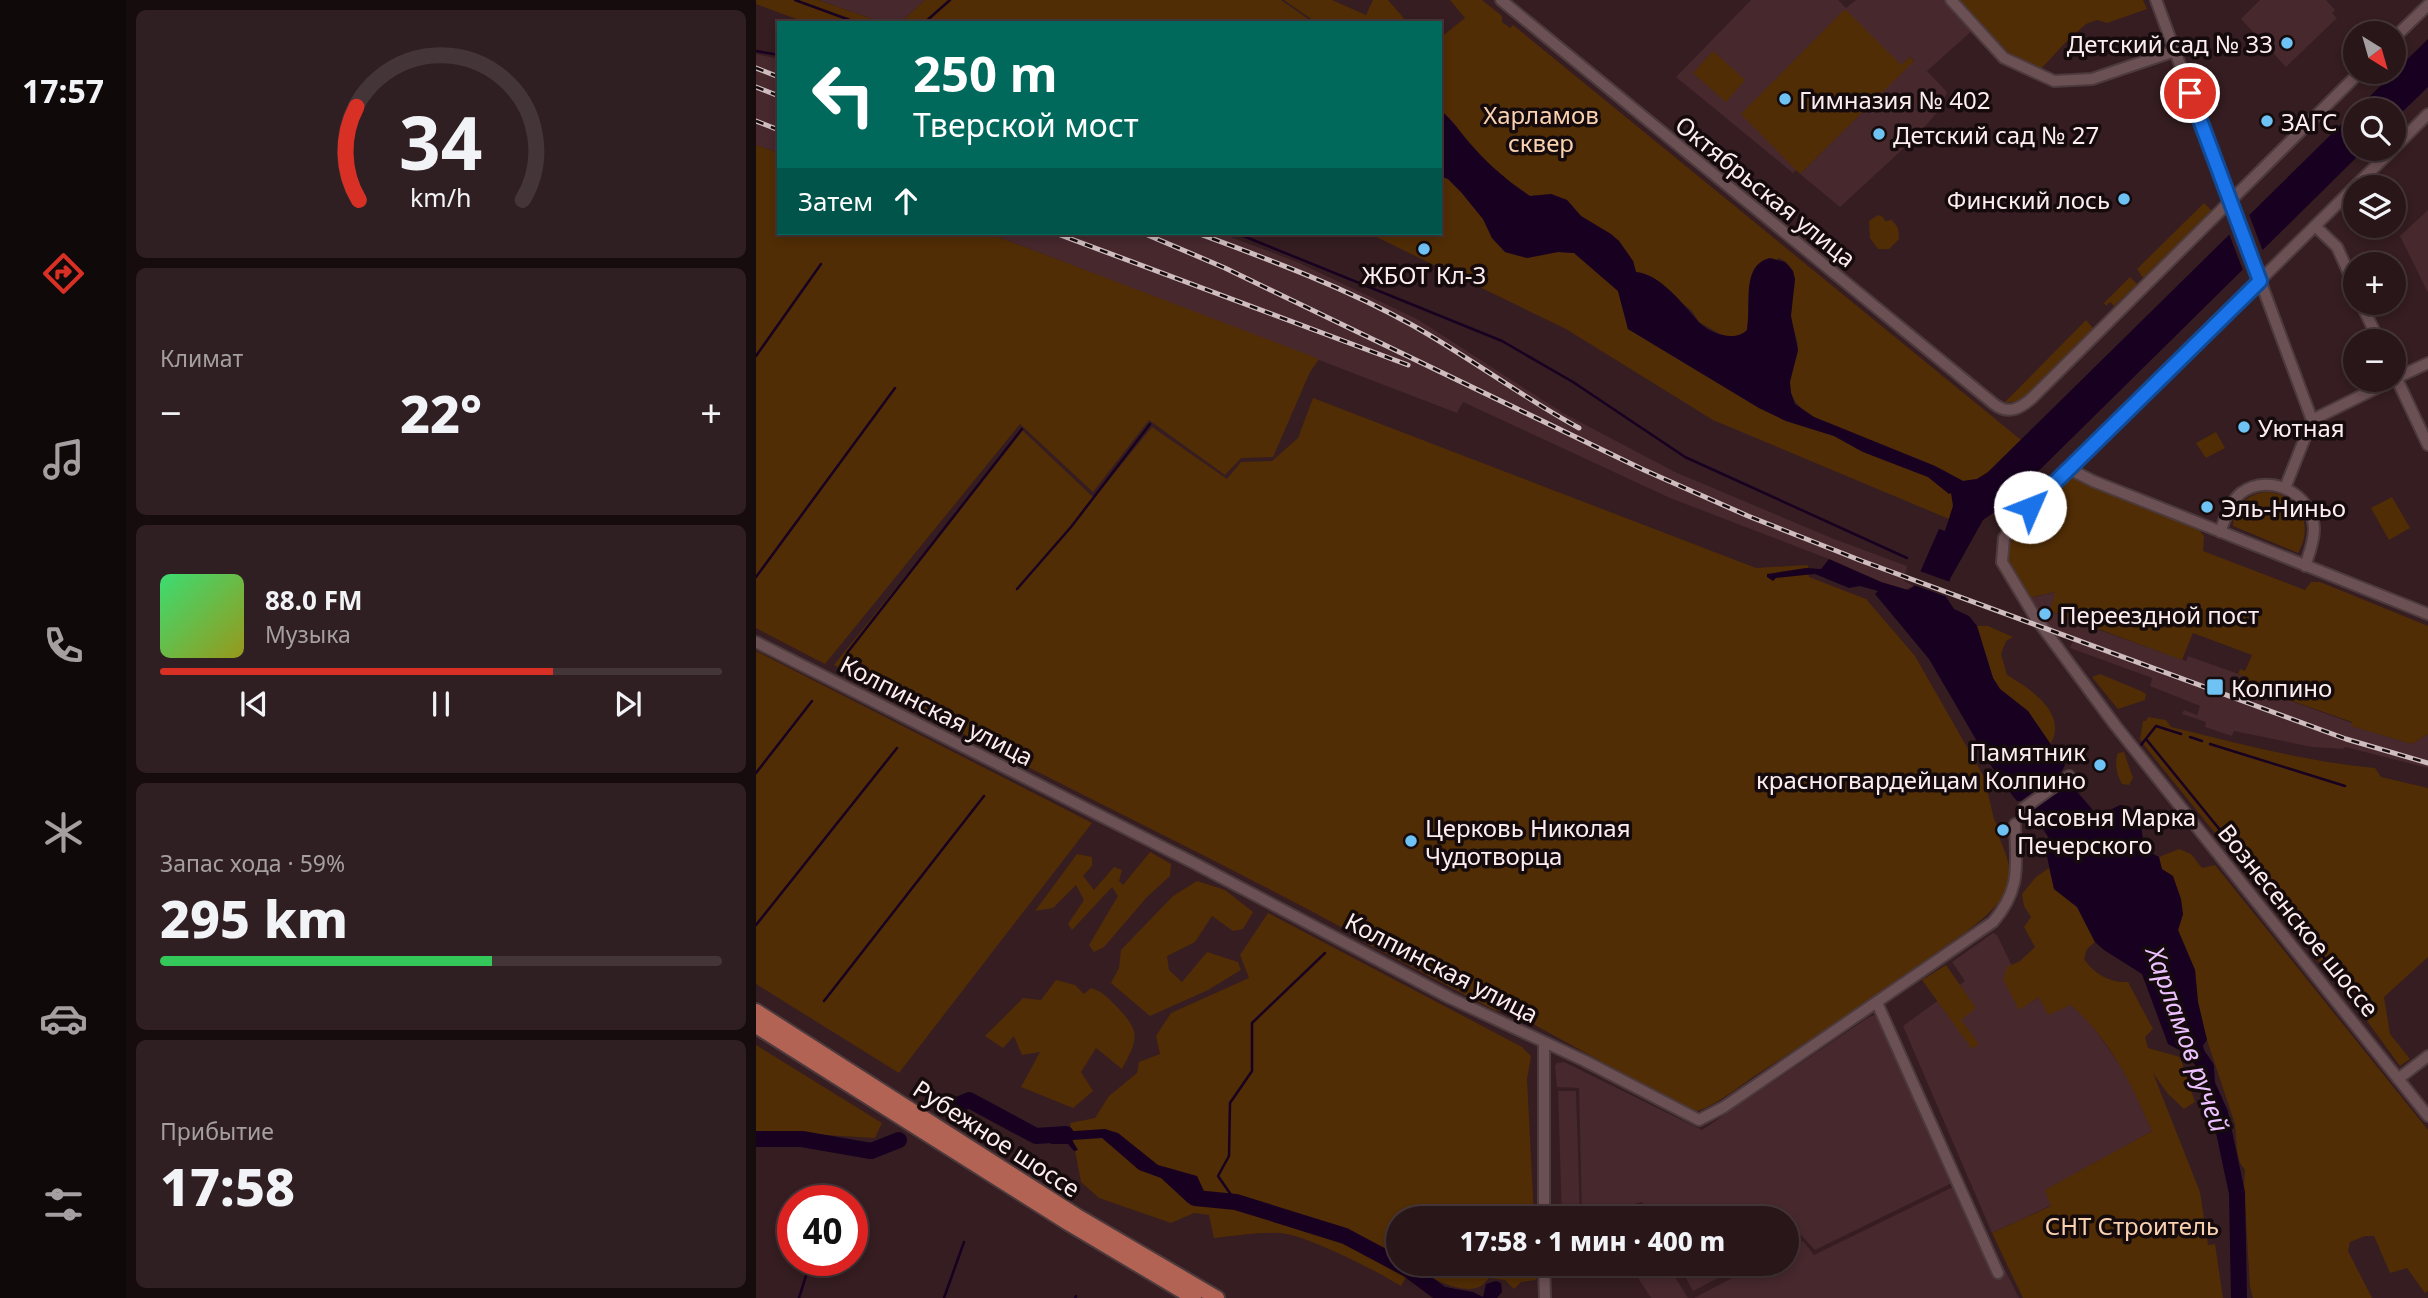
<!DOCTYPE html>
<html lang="ru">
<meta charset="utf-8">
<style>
:root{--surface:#281619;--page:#301f22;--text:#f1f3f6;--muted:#a59fa2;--line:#443538;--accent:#d93025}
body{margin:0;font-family:"Noto Sans",sans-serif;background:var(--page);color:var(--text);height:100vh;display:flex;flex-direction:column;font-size:26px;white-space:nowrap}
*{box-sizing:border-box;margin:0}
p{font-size:23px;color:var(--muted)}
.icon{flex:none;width:38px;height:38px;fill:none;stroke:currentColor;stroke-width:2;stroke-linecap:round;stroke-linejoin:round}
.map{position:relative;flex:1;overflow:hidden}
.details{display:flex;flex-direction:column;gap:10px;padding:10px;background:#160c0e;width:630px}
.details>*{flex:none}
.banner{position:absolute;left:21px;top:21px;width:665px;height:214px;border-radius:0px;box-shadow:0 4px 10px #0003,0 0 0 2px var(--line);background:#00695c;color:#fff;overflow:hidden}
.needle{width:46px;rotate:143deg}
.tools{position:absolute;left:1587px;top:21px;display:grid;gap:14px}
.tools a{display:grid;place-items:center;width:63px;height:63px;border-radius:50%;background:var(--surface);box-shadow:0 4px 10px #0003,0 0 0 2px var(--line);font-size:35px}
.speed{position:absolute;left:21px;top:1185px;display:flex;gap:14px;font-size:35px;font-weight:700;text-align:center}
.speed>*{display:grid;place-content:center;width:91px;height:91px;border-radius:50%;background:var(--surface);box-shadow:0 4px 10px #0003,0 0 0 2px var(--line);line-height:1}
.speed .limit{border:10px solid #d22;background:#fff;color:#111}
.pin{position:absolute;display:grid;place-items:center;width:60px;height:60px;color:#fff;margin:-30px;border:4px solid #fff;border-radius:50%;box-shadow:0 2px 7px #0007}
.me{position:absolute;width:77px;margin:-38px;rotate:46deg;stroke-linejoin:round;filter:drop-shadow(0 0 5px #0008)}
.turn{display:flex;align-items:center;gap:24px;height:147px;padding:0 21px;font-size:32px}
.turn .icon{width:91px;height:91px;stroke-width:2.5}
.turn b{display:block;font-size:49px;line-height:60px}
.then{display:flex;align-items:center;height:66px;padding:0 21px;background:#0003;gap:14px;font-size:26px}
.big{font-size:52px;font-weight:800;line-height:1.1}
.details .card{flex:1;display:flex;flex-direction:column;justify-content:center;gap:10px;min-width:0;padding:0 24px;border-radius:10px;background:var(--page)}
.details .dial{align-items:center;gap:0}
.dial svg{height:182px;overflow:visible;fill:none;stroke:var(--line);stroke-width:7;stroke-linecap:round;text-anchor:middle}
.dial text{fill:var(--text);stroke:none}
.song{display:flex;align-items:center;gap:21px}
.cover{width:84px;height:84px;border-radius:10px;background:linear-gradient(135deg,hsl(140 70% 55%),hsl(60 70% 35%))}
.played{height:7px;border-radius:4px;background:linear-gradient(90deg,var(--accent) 70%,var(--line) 70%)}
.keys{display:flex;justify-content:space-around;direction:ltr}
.heat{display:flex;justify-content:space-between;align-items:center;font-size:38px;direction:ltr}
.charge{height:10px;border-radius:5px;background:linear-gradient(90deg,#34c759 59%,var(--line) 0)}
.trip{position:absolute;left:630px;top:1206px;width:413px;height:70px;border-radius:35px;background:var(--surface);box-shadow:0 4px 10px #0003,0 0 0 2px var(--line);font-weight:800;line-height:70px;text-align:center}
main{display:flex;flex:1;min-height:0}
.dock{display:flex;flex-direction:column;width:126px;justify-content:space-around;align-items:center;background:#10090a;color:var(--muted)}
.dock .icon{width:49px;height:49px}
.dock .on{color:var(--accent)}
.dock b{font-size:32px;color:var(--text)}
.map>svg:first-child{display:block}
.built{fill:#46282d}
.green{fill:#512d05}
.water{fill:#180021}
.pier{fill:#351d21}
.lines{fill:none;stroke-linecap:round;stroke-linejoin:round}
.stream{stroke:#180021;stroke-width:2.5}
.river{stroke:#180021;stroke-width:16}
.minor-casing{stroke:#4d3a3d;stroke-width:14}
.major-casing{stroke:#4d3a3d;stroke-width:18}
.minor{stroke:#6b5054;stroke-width:10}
.major{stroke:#b36353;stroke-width:14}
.rail-casing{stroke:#cfbcbf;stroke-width:5}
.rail{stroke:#150b0d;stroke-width:2.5;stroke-dasharray:8;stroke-linecap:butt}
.route-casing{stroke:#114b97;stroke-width:18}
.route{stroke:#1a73e8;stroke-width:12}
.poi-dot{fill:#6fc2f4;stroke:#150b0d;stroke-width:2.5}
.labels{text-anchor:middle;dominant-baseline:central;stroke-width:7;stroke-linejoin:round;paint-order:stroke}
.poi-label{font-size:24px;fill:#feedef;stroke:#150b0d;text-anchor:start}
.park-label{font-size:24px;fill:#fad2b0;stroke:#150b0d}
.street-label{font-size:24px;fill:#feedef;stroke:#150b0d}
.water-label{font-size:26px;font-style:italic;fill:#edc1ff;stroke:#150b0d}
</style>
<main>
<nav class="dock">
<b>17:57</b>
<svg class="icon on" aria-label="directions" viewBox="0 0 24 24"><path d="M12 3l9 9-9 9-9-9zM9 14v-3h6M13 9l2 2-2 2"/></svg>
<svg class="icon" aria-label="music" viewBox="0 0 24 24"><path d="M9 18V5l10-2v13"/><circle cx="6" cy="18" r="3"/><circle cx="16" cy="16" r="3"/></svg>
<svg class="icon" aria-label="phone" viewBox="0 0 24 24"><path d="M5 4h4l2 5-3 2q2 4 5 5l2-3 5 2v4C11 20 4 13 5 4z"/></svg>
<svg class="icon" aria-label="climate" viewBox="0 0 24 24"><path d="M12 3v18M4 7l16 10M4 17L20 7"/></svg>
<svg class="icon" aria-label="car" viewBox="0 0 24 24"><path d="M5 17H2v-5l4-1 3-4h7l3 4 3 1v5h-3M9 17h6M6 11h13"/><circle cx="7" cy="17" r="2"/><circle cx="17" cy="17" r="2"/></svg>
<svg class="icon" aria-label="filters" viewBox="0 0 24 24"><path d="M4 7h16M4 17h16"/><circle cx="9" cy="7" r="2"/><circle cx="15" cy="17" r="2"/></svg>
</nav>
<section class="details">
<div class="card dial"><svg viewBox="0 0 100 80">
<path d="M14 69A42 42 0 1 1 86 69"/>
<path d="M14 69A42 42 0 0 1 13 28" stroke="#d93025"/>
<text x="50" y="56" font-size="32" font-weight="700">34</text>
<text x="50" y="72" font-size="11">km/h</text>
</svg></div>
<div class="card"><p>Климат</p>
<div class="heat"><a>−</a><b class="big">22°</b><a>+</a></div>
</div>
<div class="card">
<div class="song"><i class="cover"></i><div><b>88.0 FM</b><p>Музыка</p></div></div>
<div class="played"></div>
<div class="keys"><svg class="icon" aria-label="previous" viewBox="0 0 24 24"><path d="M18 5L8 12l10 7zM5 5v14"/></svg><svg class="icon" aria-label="pause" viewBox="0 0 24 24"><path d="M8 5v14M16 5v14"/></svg><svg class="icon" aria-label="next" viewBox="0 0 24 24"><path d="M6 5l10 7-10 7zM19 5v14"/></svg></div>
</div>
<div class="card"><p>Запас хода · 59%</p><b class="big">295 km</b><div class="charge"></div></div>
<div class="card"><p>Прибытие</p><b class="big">17:58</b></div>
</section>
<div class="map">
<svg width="1672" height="1298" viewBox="0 0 1672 1298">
<rect width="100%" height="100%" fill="#351d21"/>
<path class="built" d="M62,0h107l-25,23h-16z
M995,0h87l8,8 10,-8h90l28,29 -47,42 20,21 -7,17 -24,28 -76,70 -40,-33 114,-114 -4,-3 -117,116 -117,-96z
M1504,0h66l9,10 -3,3 5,5 -51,49 -45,-48z
M0,54l23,5v94l-23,-8z
M1672,210v81h-1l-27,-55z
M232,233h232l77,29 120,57 146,94 112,59 159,67 73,27 -3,15 10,5 -10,4 -23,-8 -52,-23 -159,-61 -207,-96 -6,11z
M1300,592l-6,19 30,12 106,38 2,-5 59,21 -3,7 108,39v3l60,18 16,-10v34l-83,-21 -2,2 -31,-2 -78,-16 -2,5 -27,-9 1,-5 -24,-8 2,-4 13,5 3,-9 -50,-20 2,-8 -82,-30 3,-7 -19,-6 -26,-37z
M1237,933l4,2 33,68 9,-6 32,8 19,17 39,56 23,53 -106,59 6,15 -60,28 -89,-207 62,-45 -13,-19z
M1122,1014l76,168 -139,68 -15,-16 -13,7v-23h-135l-10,-16 -60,16 -3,-130 -22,-1 -2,-21 2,-3 7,-1 138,68 167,-113z
M802,1091h18l4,127h-18z
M1205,1183l58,115h-325l65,-34h28v-15l16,-8 11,14z
M808,1264h103l21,34h-37l-20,-31 -64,6z
M922,1264h67l-52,27z"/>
<path class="green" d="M0,0h62l66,23h-77l-51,-19z
M169,0h356l33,23h-414z
M528,0h48l34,15 7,-15h15l20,23h-91z
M694,0h32l20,16v6l8,6 3,-3 508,415 -36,35 -8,4 -14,2 -28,-15 -121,-49c-17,-10 -28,-22 -23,-43 2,-9 7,-17 7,-26 0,-11 -7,-21 -7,-32 -1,-22 14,-46 -12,-58l-28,19 -4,53 -7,7 -6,1 -14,-4 -21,-12 -7,-11 -50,-38 -6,-1 -3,-11 -14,-20 -38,-25 -14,-16 -16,-6 -21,2c-21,-14 -39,-29 -56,-48 -12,-13 -20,-27 -34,-38v-72l25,-20z
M1202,0h185l4,9 -40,14 -10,-3 -11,4 -22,20 -24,26 -29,-15z
M1089,9l56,56 9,-8 4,4 -114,113 -59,-60z
M957,51l32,29 -19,22 -33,-29z
M0,145l23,8v80h209l331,126 -9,13 -37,85 -32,1 -16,17 -76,-55 -56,72 -73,-68 -195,240 -69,-36z
M684,176l8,3 13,13 22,27 9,19 13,14 22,6 31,-6 16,1 44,38 10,38 131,79 27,13 48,15 29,16 65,25 24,17 2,9 -5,16 -236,-99 -147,-91 -198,-96h72z
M1448,203l8,8 -69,67 -6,-9z
M1122,215l5,2 2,4 7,-1 6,8 1,11 -10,10h-11l-8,-11 -1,-17z
M1374,277l7,7 -23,22 -4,-4 -4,4 -2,-3z
M1330,320l7,8 -71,71 -8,3h-9z
M557,398l443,170 52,-3 1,12 57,22 49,57 69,121 10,42 3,6h4v8l-3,1c4,11 9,21 11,32 7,29 -24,51 -43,66 -71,49 -141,99 -213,145 -14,10 -44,33 -60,35l-187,-103 -10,2 -130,-68 -12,-9c-171,-93 -349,-174 -520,-269l188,-235 72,68 58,-71 75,52 14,-17 31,-1 26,-23z
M1460,432l9,16 -19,10 -10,-15z
M1313,477l130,53 5,6 -1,15 102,39 6,-8h9l108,44v108l-16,10 -61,-18 1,-4 -108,-38 3,-7 -9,-3 2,-5 5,2 7,-16 -59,-22 -11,27 -132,-49 5,-19 -27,6c-6,-11 -18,-26 -20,-39 -5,-27 42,-64 61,-82z
M1509,492c34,0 50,33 33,61l-65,-27c0,-19 14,-32 32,-34z
M1636,497l18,31 -21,12 -18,-32z
M1221,626h11l25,11 -7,4 -5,13 6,21c24,14 62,39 43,70l-22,-34 -28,-22 -7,-11z
M0,651l336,172 -193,250 -143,-89z
M1344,674l41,17 5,3 -1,6 -27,9 -26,-32z
M1392,717l18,3 5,7c66,16 136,35 204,41l6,9 47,11v169l-44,40 6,37 20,25 -10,7 -35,-48 -218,-269 -7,-10 3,-18h3z
M1368,752l9,26 -4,7 -7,-1c-5,-9 -8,-21 -4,-31z
M1423,849l12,5 11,14 13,-3 213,265v161l-3,2 -18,-25 -17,5 -16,-37h-9l-15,6 -2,9 24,47h-119l-3,-11 -6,-101 1,-16 -5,-7 -3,-13 -2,-26 -28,-84 -9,-38 -3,-32 -17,-40 5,-16 -22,-45 -2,-12z
M394,852l21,12 -1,12 -23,21 -43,50 -10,5 -5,-7 29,-49 -6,-9 -40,43 -4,-6 16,-24 -8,-15 -23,23 -18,3 42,-57 15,3v9l-9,10 11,14 20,-23 8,3 -3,11 4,4z
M1293,868l5,21 23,18 18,35 -8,7 -3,10c10,15 26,24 44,23l25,47 -8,8 3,11 32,9 15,45 -11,7 -16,-15 -15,-21 47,119 8,53 7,-1 8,54h-200l-31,-65 59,-27 -6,-16 107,-59c-21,-48 -41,-90 -81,-126l-23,10 -9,-18 -20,13 -16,-31 4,-12 13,-6 15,-14 -11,-20 7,-10 -7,-11 -2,-12 14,-17z
M441,881l28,9 28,22 -10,17 -10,2 -21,-15 -17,26 -28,14 2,14 13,12 25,-30 31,10 3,8 -33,20 -58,26 -39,-33 8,-15 2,-18 52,-54z
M512,913l254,134 9,9 -4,23 7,139h-136v46h138v16l-15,2 -7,7 -9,-9 -16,-2c-4,4 -7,9 -13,10 -19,5 -48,-12 -64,-21l-11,19c-22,-14 -97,-52 -121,-53 -22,-1 -45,3 -66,5l-5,-23 -15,-2 -23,10 -72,-25 -18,-16 -11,-59 25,-5 14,-22 28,-23 2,-11 21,-8 -4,-18 15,-23 78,-35 -9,-23z
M1190,965l30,43 -15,12 18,24 -7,5 -50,-69z
M300,980l19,5 9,9 7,-6c13,4 18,11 27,20 24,25 19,32 4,61l-26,-21 -15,24 12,19 -20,17 -52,-21 19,-35 -18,3 -8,-19 -11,12 -18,-12 38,-38 18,2z
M0,1045l126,78 -7,15 -119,-7z"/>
<path class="water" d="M1672,39v48l-34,33v-10h-38z
M684,110c14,11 22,25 34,38 17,19 35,34 56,48l21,-2 16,6 14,16 30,18 8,7 14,20 3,11c24,2 47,32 61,48 11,13 37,23 50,10 5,-23 -7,-65 23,-72l15,4 8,9 2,8 -4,37 7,34 -8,32 1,11 4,11 19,13 121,49 28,15 14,-2 11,-7 368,-362v39h9l-362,357 -20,14 -33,59 -4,18 8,12 15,7 8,10 16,52 7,11 28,22 37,54 -3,6 -41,30h-4l-18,-22 -70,-120 -54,-65 3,-3 -18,-5 -11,2 -34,-14 -39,4 -3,3 -6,-4v-3l39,-6 15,1 8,-10 52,23 27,8 6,-4 25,-57 6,2 8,-25 -2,-13 -2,1 -21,-17 -65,-25 -29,-16 -48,-15 -27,-13 -131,-79 -10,-38 -44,-38 -16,-1 -31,6 -22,-6 -13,-14 -9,-19 -22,-27 -13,-13 -8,-3z
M1312,781l30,35 22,-11 10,2c3,5 8,11 10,16 6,19 -3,23 19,34l3,12 11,7 8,23 2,15 -5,16 17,40 3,32 9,38 -10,14 -16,-3 -13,-7 -26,-70 -38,-24 -9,-8 -18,-35 -23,-18 -8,-37 8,-6 -24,-37z
M349,1129l13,4 40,32 39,11 7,15 6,4 -3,9 -19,-1 -27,-25 -22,-8 -37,-32 -30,2 6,10 -4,1 -6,-7h-17l-6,-11z
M740,1281l5,2 1,9 -5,6h-63l5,-12 34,6 10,5 3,-13z"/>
<path class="pier" d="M1492,212l16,42 -20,19 -16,-42z
M1161,570l36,13 -3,15 -39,-14z"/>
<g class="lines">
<path class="stream" d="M39,0l63,23
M168,23l26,-23
M0,51l23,4
M480,233l266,108 71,41 112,75 222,101
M0,356l65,-92
M0,577l139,-189
M261,589l54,-62 79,-103
M91,653l175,-224
M1434,737l12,4
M1390,739l219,269
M1454,744l135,42
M1385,745l15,-19 25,8
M0,773l56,-72
M0,925l141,-177
M68,1001l160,-205
M74,1200l3,-8
M480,1202l-18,-26 11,-20 1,-53 22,-32v-48l73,-70
M43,1298l12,-38
M188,1298l20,-56
M319,1298l1,-2"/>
<path class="river" d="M1435,1035l6,19 9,13 1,17 13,29 17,80 2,105
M194,1108l19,-8 67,36 30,-2
M0,1139h46l69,12 28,-11
M435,1194l4,4 41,4 109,34 64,34 32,24 15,4"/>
<defs>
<path id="minor" d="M745,0l493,404c14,11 26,5 38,-6l328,-326
M1195,0l53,58 50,23 38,-2 83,-28
M1400,0l156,420
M1638,38l34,-33
M1638,148l34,-34
M1637,149l-378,373 -11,16 -2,24 33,55 80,108 313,391
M1559,226l22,21 19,42
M1605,303l18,38
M1638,373l34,72
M1638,379l34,-16
M1313,469l24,12 335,133
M1529,488l27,-68 81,-40
M1464,532c5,-13 10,-30 21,-39 29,-21 72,1 73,36 0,13 -5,25 -9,37
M0,642l434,219 260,137 135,63 114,59 25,-13 269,-185c29,-34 23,-57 22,-98
M1268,808l45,-32
M1121,1003l121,270
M788,1043v175
M1642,1079l30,-23
M788,1264l1,34"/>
<path id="major" d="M0,1011l321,205 140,82
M0,1026l312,197 126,75"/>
</defs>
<use href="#minor" class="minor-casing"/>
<use href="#major" class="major-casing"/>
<use href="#minor" class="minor"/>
<use href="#major" class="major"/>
<defs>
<path id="rail" d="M0,68l23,9
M0,87l23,9
M0,121l23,9
M299,233l353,132
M387,233l82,35 419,202 104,46 114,45 484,178 82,24
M441,233c73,27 147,54 215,92 57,32 110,72 167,103"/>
</defs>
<use href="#rail" class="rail-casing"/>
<use href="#rail" class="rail"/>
</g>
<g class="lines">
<defs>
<path id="route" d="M1274,507l230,-226 -70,-188"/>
</defs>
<use href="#route" class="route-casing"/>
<use href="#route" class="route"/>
</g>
<g class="poi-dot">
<circle cx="1531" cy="43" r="7"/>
<circle cx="1029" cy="99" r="7"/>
<circle cx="1511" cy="121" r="7"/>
<circle cx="1123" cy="134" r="7"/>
<circle cx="1368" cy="199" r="7"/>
<circle cx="668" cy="249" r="7"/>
<circle cx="1488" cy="427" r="7"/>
<circle cx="1451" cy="507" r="7"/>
<circle cx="1289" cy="614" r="7"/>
<rect x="1450" y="678" width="18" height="18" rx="3.5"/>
<circle cx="1344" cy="765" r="7"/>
<circle cx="1247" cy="830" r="7"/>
<circle cx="655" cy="841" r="7"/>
</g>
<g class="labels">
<g class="poi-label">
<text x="1517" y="43" text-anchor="end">Детский сад № 33</text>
<text x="1043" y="99">Гимназия № 402</text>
<text x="1525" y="121">ЗАГС</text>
<text x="1137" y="134">Детский сад № 27</text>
<text x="1354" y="199" text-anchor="end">Финский лось</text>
<text x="668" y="274" text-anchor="middle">ЖБОТ Кл-3</text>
<text x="1502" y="427">Уютная</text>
<text x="1465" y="507">Эль-Ниньо</text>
<text x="1303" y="614">Переездной пост</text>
<text x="1475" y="687">Колпино</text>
<text x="1330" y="751" text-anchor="end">Памятник<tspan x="1330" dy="28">красногвардейцам Колпино</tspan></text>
<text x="1261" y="816">Часовня Марка<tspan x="1261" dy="28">Печерского</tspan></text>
<text x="669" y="827">Церковь Николая<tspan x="669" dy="28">Чудотворца</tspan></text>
</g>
<g class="park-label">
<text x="785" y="114">Харламов<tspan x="785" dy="28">сквер</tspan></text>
<text x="1376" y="1225">СНТ Строитель</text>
</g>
<g class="street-label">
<text transform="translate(1010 191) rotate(39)">Октябрьская улица</text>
<text transform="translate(181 710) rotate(27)">Колпинская улица</text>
<text transform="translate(1543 920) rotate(51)">Вознесенское шоссе</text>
<text transform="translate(686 967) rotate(27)">Колпинская улица</text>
<text transform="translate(241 1138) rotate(33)">Рубежное шоссе</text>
</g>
<g class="water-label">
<text transform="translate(1432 1039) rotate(70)">Харламов ручей</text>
</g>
</g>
</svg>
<div class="tools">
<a><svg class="needle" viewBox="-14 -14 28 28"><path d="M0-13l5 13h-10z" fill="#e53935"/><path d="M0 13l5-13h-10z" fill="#a59fa2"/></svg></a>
<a><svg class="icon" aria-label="search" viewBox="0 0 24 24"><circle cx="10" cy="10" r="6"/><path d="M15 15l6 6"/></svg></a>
<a><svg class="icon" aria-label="layers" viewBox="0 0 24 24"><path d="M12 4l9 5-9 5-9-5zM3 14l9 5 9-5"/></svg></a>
<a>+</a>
<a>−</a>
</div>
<div class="speed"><div class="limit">40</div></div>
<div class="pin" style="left:1434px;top:93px;background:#d93025"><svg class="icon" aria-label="arrive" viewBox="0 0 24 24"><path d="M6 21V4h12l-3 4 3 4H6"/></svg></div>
<svg class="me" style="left:1274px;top:507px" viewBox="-20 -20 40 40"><circle r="19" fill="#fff"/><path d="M0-13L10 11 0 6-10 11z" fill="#1a73e8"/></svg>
<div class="trip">17:58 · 1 мин · 400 m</div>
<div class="banner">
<div class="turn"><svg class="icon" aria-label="left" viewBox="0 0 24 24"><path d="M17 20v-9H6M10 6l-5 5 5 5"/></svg><div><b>250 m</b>Тверской мост</div></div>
<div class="then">Затем<svg class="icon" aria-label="ahead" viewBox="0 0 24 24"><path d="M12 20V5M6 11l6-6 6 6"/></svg></div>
</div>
</div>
</main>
